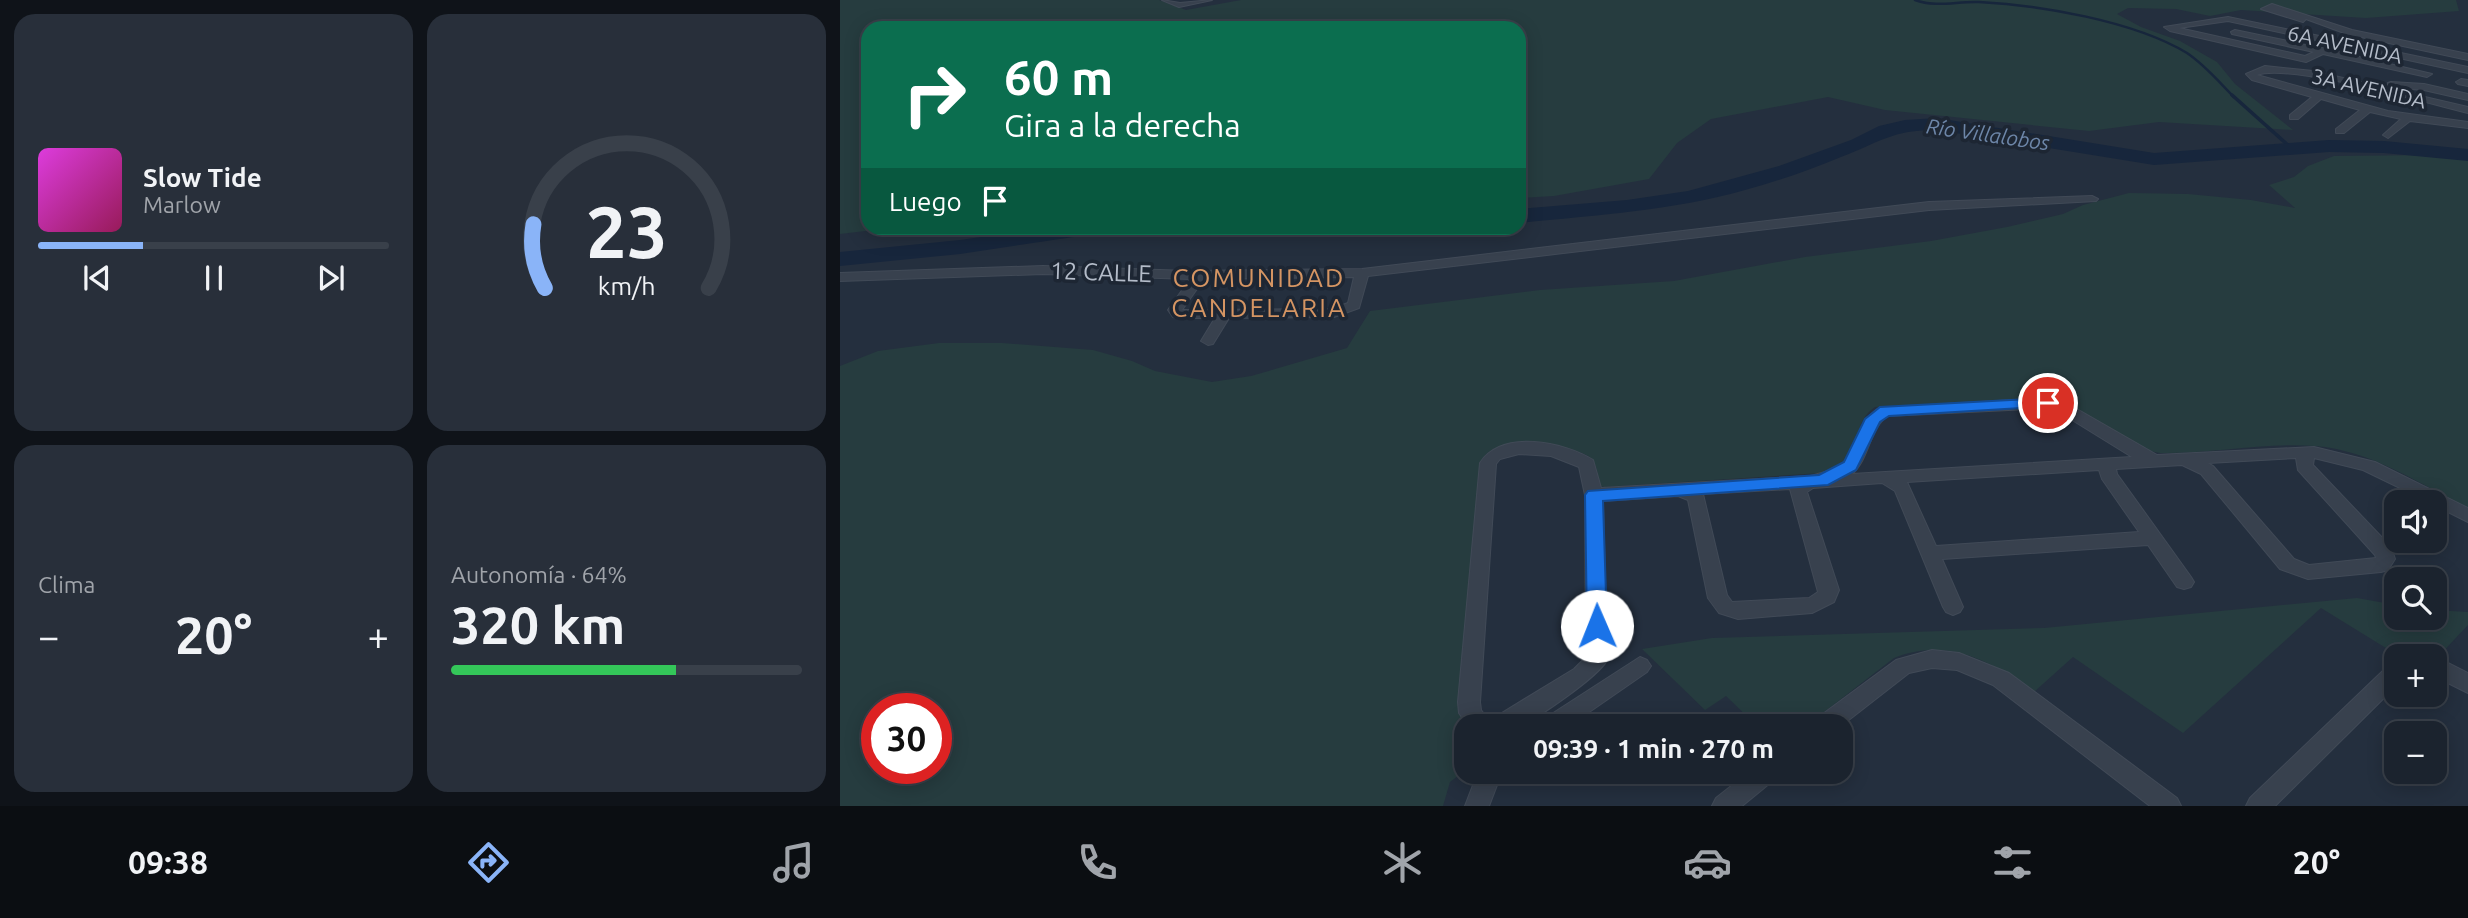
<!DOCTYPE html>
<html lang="es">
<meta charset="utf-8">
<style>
:root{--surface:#1b232e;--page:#282f3a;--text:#f1f3f6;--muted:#a0a4aa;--line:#39404a;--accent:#8ab4f8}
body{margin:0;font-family:Ubuntu,sans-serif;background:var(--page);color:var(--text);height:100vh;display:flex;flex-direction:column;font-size:26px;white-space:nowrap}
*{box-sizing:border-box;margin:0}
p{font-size:23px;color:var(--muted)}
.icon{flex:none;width:38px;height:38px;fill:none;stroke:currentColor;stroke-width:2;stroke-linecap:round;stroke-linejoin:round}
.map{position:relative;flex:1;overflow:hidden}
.side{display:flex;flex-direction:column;gap:14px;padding:14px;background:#0f1319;width:840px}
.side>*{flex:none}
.guide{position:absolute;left:21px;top:21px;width:665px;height:214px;border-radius:21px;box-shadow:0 4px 18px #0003,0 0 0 2px var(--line);background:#0b6e4f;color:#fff;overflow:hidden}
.buttons{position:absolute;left:1544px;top:490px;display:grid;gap:14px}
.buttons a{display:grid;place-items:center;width:63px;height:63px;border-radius:14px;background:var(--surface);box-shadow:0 4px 18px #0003,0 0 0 2px var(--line);font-size:35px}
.speed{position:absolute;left:21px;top:693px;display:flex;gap:14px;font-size:35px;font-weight:700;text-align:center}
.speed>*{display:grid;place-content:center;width:91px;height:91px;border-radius:50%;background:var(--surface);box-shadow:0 4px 18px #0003,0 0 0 2px var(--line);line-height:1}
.speed .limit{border:10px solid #d22;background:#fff;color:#111}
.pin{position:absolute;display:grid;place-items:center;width:60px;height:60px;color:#fff;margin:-30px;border:4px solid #fff;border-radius:50%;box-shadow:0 2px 7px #0007}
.me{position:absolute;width:77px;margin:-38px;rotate:359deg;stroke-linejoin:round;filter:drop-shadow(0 0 5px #0008)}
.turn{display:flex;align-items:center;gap:24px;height:147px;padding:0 28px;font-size:32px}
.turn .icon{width:91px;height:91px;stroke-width:2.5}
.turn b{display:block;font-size:49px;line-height:60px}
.then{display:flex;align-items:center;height:66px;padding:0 28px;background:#0003;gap:14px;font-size:26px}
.big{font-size:52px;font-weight:700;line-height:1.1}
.side .card{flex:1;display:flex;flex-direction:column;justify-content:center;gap:10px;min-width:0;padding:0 24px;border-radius:21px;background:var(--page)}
.side .dial{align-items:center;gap:0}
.dial svg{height:182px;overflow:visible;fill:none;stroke:var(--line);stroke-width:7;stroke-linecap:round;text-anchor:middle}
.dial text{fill:var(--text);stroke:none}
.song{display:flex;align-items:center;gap:21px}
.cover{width:84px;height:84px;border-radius:10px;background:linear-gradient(135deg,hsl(300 70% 55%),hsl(330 70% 35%))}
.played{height:7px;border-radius:4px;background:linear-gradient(90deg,var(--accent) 30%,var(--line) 30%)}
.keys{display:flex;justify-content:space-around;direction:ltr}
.heat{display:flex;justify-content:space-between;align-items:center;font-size:38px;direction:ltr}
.charge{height:10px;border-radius:5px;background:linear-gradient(90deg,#34c759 64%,var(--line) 0)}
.side .tiles{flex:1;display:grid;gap:14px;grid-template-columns:repeat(2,1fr)}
.trip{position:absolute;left:614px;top:714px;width:399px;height:70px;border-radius:21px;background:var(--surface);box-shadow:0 4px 18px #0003,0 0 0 2px var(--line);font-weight:700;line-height:70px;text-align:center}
.menu{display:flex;height:112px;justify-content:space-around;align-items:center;background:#0b0e12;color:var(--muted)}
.menu .icon{width:49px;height:49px}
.menu .selected{color:var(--accent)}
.menu b{font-size:32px;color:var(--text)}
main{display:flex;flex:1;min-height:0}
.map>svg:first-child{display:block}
.green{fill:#263c3f;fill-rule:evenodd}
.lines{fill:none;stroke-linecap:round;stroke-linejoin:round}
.stream-far1{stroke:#17263c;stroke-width:2.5}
.stream{stroke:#17263c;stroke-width:3.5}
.river{fill:#17263c;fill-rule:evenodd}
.minor-casing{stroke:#414a57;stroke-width:2}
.minor{fill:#38414e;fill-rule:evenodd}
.route{fill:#1a73e8;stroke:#114b97;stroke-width:2}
.labels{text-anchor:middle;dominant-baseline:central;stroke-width:7;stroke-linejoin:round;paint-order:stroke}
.far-street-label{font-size:21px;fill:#b4bcc9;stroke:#1d2633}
.far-water-label{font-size:21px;font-style:italic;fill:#6d86a8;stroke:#1d2633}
.street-label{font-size:24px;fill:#b4bcc9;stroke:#1d2633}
.neighbourhood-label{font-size:26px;letter-spacing:2px;fill:#d59563;stroke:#1d2633}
</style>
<main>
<section class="side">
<div class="tiles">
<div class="card">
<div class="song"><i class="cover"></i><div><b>Slow Tide</b><p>Marlow</p></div></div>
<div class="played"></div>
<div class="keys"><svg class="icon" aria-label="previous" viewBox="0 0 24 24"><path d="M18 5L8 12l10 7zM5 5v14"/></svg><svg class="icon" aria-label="pause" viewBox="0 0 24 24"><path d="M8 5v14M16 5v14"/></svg><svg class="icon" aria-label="next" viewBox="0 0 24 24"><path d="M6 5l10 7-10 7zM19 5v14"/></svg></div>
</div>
<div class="card dial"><svg viewBox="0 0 100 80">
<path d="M14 69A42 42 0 1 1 86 69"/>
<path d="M14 69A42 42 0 0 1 9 41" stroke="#8ab4f8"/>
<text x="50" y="56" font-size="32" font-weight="700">23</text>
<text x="50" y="72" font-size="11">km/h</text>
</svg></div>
<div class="card"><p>Clima</p>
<div class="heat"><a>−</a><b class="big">20°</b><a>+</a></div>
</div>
<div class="card"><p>Autonomía · 64%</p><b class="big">320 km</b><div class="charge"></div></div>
</div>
</section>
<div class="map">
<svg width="1628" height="806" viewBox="0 0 1628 806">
<rect width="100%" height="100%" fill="#242f3e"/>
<path class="green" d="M0,0h319l27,10 55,-10h1215l3,11 -93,7 -125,-8 -31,6 -34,-7 -48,-1 -11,6 24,13 39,14 37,21 18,22 58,46 -134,-8 -70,9 -204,-21 -57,-13 -117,22 -34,24 -28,36 -95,17 -35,2v-170h-651v200h23l-51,6z
M1596,155l32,3v351c-47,-25 -98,-59 -153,-63 -51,-4 -104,8 -155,7l-10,-2 -91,-50 -13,-3 -171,9c-26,17 -9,54 -53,66l-218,14 -4,-1c-2,-8 -3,-21 -8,-27 -13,-15 -90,-17 -106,-5l-6,12 -19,250 5,12v42l-16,12 -7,24h-603v-440l38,-15 61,-8h63l91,7 39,11 23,10 57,11 39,-6 96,-28 23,-37 170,-21 134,-9 131,-24 126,-16 76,-14 56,-13 20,-9 46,-12 59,1 63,6 44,8 -26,-23 25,-8 14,-11 26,-10zM37,709h59v59h-59z
M1517,598l39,7v13h38v-8l34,2v13l-31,33 -24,-8 -19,3 -73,-45 -138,125 -110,-76 -39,35c-41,-31 -88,-55 -140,-34l-88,68h-49l-31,-30 -21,14 -63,-61 70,-11 332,-10z"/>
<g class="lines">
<path class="stream-far1" d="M1075,0c21,8 42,1 64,2 61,3 155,19 208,51 18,12 32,29 47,44"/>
<path class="stream" d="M1392,95l58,52"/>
<path class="river" d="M1097,118l217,35 175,-13 55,1 84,8v12l-84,-8 -55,-1 -175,13 -217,-35c-46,0 -56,12 -96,27 -31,13 -63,24 -96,33 -74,21 -149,25 -226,33v-14l108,-9 61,-9 91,-25 72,-26 28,-14 26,-6z
M204,228h55l-4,5 -8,2 -127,19 -120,12v-14l120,-12z"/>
<defs>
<path id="minor" d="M322,0l18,3 32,-3 -33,7z
M1432,4l80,26 116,24v6l-121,-26 -41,-15 -3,3 -42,-13z
M1388,17l240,50v6l-240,-52 -49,7 126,28 9,-4 -82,-18 -1,-2 4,-2 86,18 5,-2 4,4 102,24 -5,3 -104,-23 -17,8 -136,-31 -6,-4z
M1425,66l48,5 155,36v6c-41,-10 -179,-50 -211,-38l131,36 80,11v6l-58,-7 -22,17 -5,-3 18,-16 -31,-7 -26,21h-8v-4l24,-19 -39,-11 -23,20h-8v-4l22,-18 -60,-17 -6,-6z
M1621,79l7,1v6l-10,-2 -2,-2z
M1551,82l33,2 44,10v6l-44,-10 -36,-3v-4z
M1252,196l6,3 -2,2 -167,9 -561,66 -9,32 -25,9 -105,1 -16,26 -5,1 -7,-4 14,-23h-37l-5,-1 -5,-7 22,-31 -147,-5 -203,7v-8l203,-7 146,5 173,-2 567,-67zM514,277l-6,26 -16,6 -150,1 22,-31z
M1208,398l20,6 89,51 157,-8 61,15 93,46v14l-34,-17v-3h-5l-66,-32 -49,-12 -1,7 78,82 4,12 -7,11 -7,2 -73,7 -28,-10 -79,-95 -19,-9 -66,4 1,5 74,103 3,5 -3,5 -7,2 -7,-2 -29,-42 -206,14 21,48 -3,5 -7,3 -7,-3 -3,-5 -48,-116 -13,-8 -69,5 -6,4 32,98 -5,12 -22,11 -74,6 -19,-6 -11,-15 -20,-98 -10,-4 -75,5 4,159c-7,15 -74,63 -90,66 -16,3 -34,0 -49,0l-9,-13 -1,-11 22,-239c22,-34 84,-21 113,-3l8,28 209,-12c11,-3 23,-5 32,-12 18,-15 15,-43 37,-56zM1207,408l9,2 76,47 -280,17c18,-16 17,-46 36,-58zM679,454l32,2 28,11 6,28 1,162 -12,12 -82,50 -2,3 -9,-12 -1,-8 16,-238 4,-5zM1456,458l2,12 77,85 1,3 -67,7 -15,-6 -81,-93 -5,-3zM1259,470l3,9 37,53 -203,14 -29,-64zM950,489l28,103 -9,6 -77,4 -5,-7 -24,-101z
M1092,650l27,3 50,20 168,125 4,8h-31l-157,-121 -36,-15 -25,-2 -23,5 -68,53h-28l3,-7 80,-59z
M1594,656l34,17v20l-34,-17z
M800,657l7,3 4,6 -4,6 -78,54h-28l3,-7z
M1556,663v23l-121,120h-29l4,-8 138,-132z
M638,772h24l-13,34h-24z
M909,772h30l-4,7 -33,27h-30l4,-8z"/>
</defs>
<use href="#minor" class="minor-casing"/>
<use href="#minor" class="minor"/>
</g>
<path class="route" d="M1208,398l6,1 2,4 -2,3 -165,10 -9,6 -24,48 -28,15 -225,16 4,125 -3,6 -7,2 -7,-2 -3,-6 -2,-131 3,-4 231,-16 25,-13 21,-43 15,-12z"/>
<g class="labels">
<g class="far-street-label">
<text transform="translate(1505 44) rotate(12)">6A AVENIDA</text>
<text transform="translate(1529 88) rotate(13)">3A AVENIDA</text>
</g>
<g class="far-water-label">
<text transform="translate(1148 134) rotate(8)">Río Villalobos</text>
</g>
<g class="street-label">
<text transform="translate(261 272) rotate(2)">12 CALLE</text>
</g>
<g class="neighbourhood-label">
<text x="419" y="277">COMUNIDAD<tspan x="419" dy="30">CANDELARIA</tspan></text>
</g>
</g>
</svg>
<div class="buttons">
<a><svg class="icon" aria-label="sound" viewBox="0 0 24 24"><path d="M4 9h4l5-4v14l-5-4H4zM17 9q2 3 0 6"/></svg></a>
<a><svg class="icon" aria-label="search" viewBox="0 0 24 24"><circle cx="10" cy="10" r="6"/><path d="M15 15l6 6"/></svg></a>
<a>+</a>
<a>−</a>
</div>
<div class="speed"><div class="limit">30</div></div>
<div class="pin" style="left:1208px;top:403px;background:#d93025"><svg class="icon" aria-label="arrive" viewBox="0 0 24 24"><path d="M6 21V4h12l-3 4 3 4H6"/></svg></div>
<svg class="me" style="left:757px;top:626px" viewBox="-20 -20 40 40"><circle r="19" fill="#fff"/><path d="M0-13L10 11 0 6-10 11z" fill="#1a73e8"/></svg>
<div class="trip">09:39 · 1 min · 270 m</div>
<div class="guide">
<div class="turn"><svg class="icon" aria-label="right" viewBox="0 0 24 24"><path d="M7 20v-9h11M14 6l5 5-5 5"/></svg><div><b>60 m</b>Gira a la derecha</div></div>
<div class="then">Luego<svg class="icon" aria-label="arrive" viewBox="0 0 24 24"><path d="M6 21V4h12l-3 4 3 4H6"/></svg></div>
</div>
</div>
</main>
<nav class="menu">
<b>09:38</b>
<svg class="icon selected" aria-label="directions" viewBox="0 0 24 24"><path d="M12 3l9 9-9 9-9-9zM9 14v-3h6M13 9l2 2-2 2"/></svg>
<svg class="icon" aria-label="music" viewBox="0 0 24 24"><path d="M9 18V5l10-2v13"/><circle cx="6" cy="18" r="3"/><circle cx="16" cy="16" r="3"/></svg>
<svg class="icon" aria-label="phone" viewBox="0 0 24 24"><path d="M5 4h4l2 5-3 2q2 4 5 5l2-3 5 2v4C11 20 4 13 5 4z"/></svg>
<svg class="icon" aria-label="climate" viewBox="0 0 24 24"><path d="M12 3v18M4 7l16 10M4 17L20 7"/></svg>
<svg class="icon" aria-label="car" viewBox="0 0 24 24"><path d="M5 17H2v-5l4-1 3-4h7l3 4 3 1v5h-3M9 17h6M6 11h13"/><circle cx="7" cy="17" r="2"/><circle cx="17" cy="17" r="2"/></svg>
<svg class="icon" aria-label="filters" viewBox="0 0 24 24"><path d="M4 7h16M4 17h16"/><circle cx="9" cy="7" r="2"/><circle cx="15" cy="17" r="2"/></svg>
<b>20°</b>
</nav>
